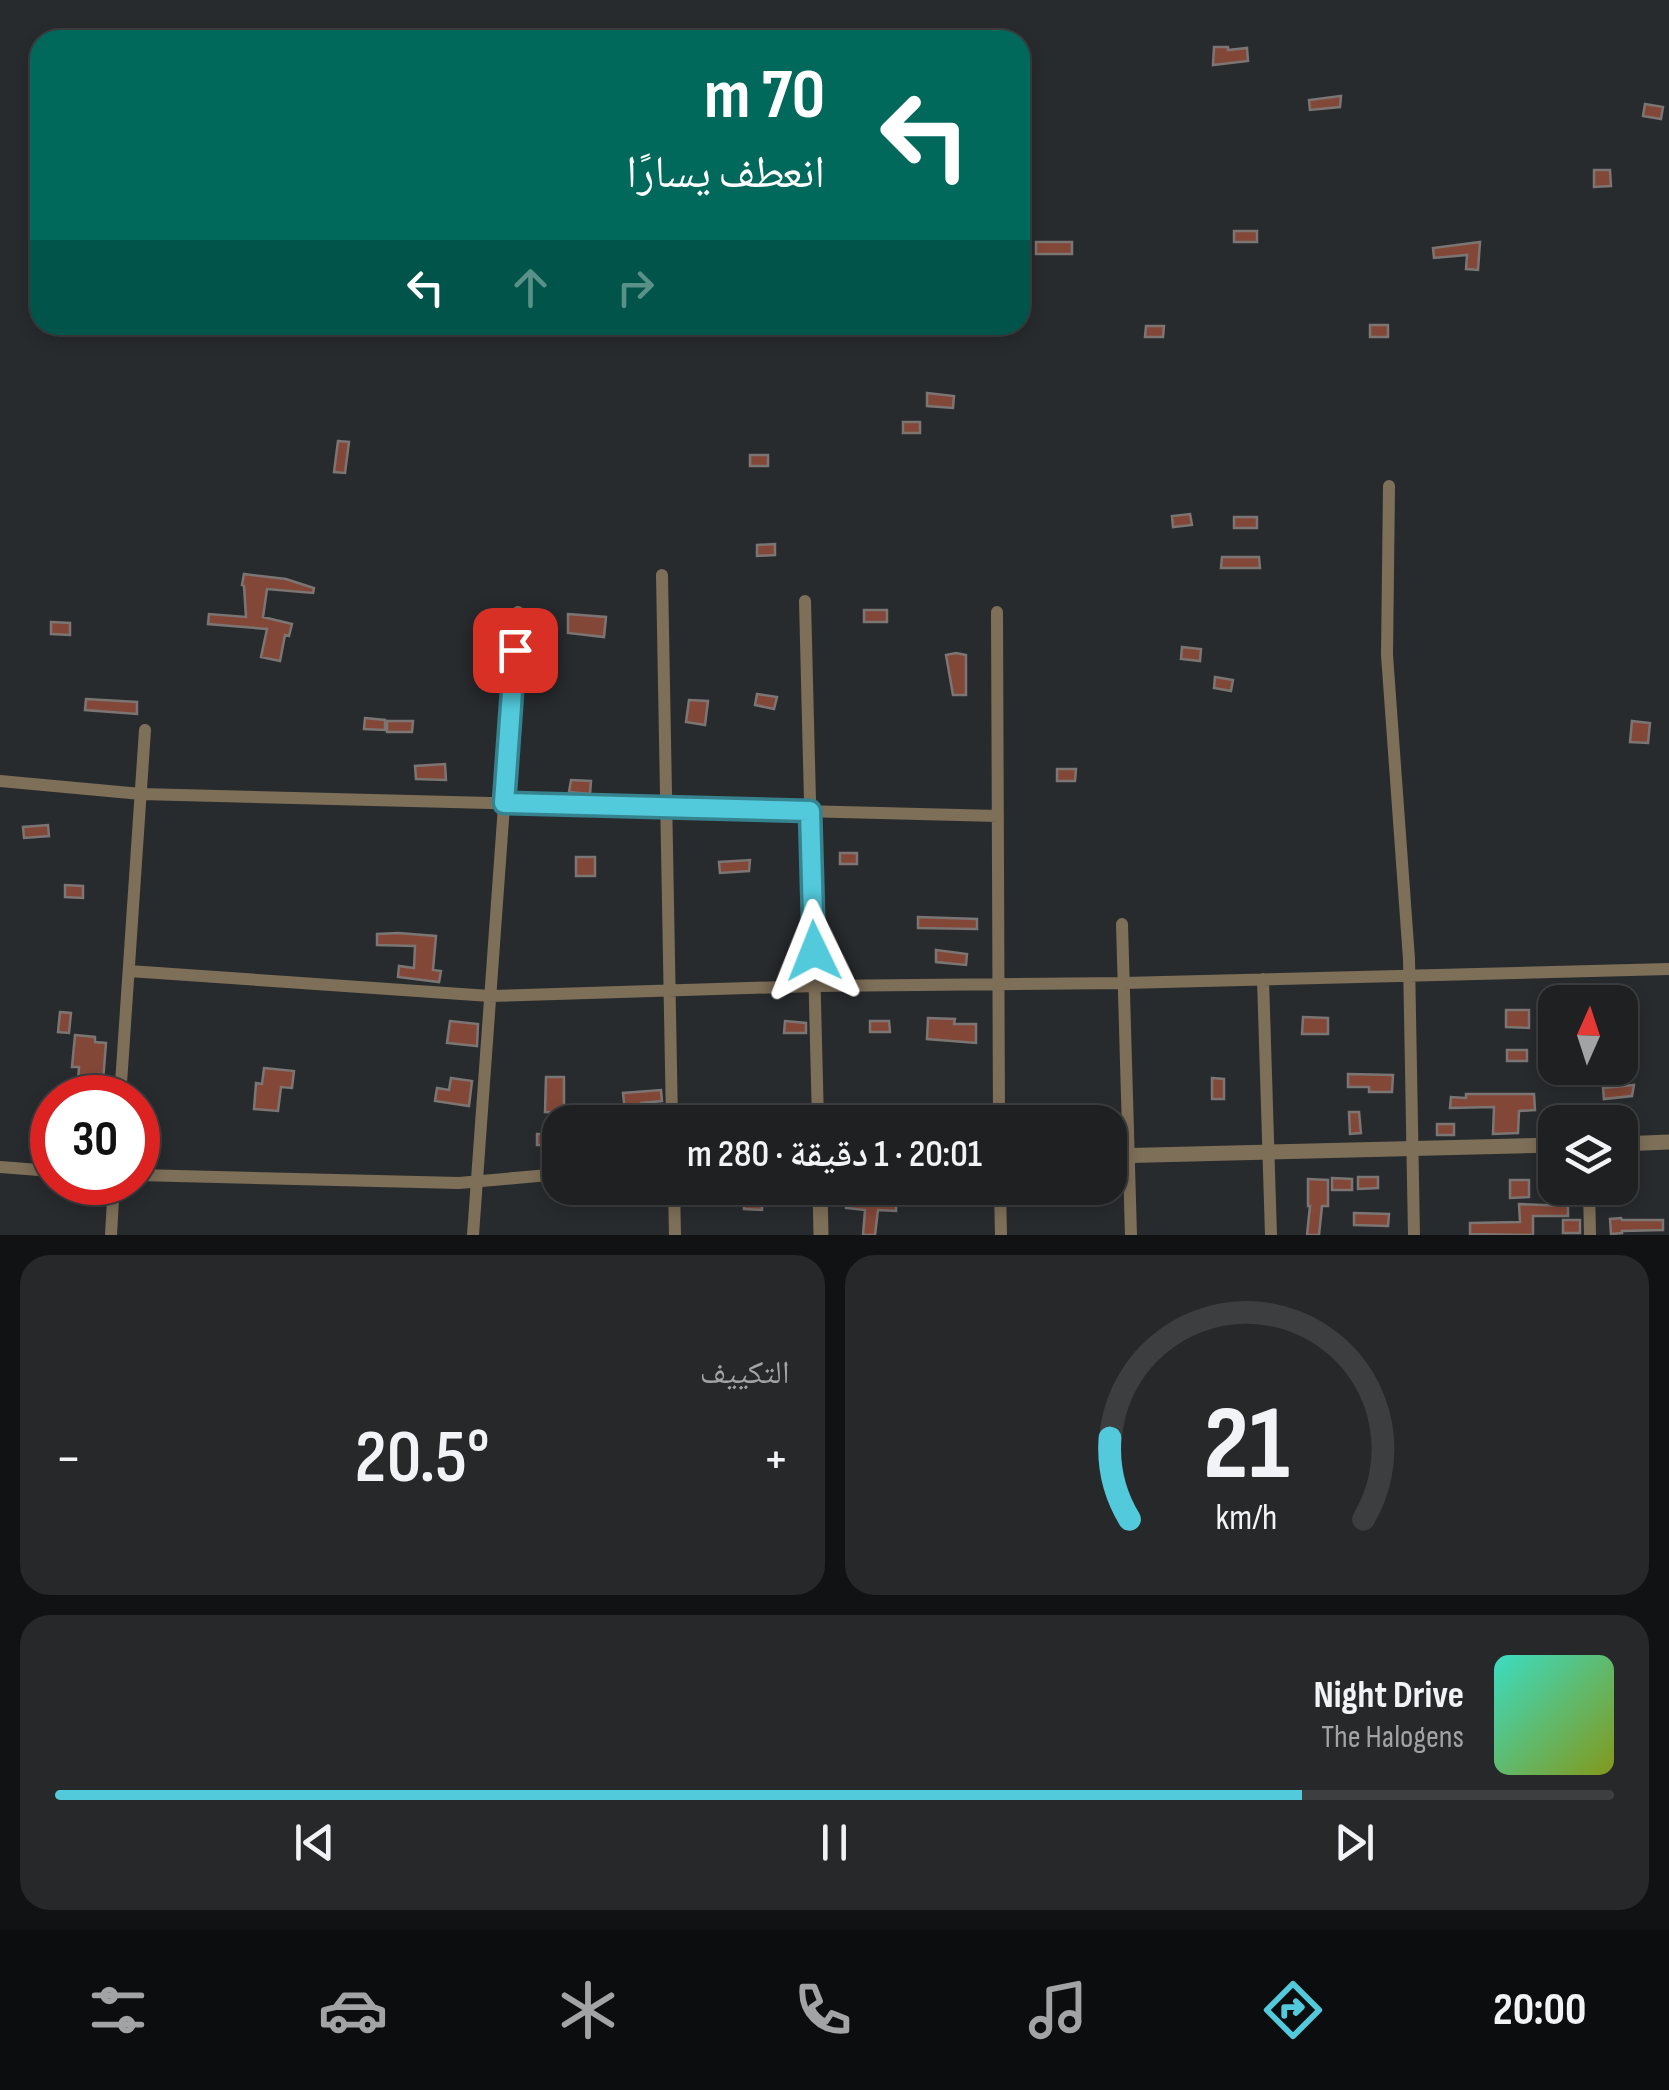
<!DOCTYPE html>
<html lang="ar">
<meta charset="utf-8">
<style>
:root{--surface:#1e2022;--page:#26282a;--text:#f1f3f6;--muted:#a1a3a5;--line:#3c3e40;--accent:#53cadc}
body{margin:0;font-family:"Sofia Sans Condensed","Noto Naskh Arabic",sans-serif;background:var(--page);color:var(--text);direction:rtl;height:100vh;display:flex;flex-direction:column;font-size:38px;white-space:nowrap}
*{box-sizing:border-box;margin:0}
p{font-size:32px;color:var(--muted)}
.icon{flex:none;width:55px;height:55px;fill:none;stroke:currentColor;stroke-width:2;stroke-linecap:round;stroke-linejoin:round}
.map{position:relative;height:1235px;overflow:hidden;direction:ltr}
.side{display:flex;flex-direction:column;gap:20px;padding:20px;background:#101213;flex:1}
.side>*{flex:none}
.guide{position:absolute;left:30px;top:30px;width:1000px;height:305px;border-radius:30px;box-shadow:0 5px 15px #0003,0 0 0 2px var(--line);direction:rtl;background:#00695c;color:#fff;overflow:hidden}
.needle{width:65px;rotate:3deg}
.buttons{position:absolute;left:1538px;top:985px;display:grid;gap:20px}
.buttons a{display:grid;place-items:center;width:100px;height:100px;border-radius:20px;background:var(--surface);box-shadow:0 5px 15px #0003,0 0 0 2px var(--line);font-size:50px}
.speed{position:absolute;left:30px;top:1075px;display:flex;gap:20px;font-size:50px;font-weight:700;text-align:center}
.speed>*{display:grid;place-content:center;width:130px;height:130px;border-radius:50%;background:var(--surface);box-shadow:0 5px 15px #0003,0 0 0 2px var(--line);line-height:1}
.speed .limit{border:15px solid #d22;background:#fff;color:#111}
.pin{position:absolute;display:grid;place-items:center;width:85px;height:85px;color:#fff;margin:-42px;border-radius:20px;box-shadow:0 5px 15px #0006}
.me{position:absolute;width:110px;margin:-55px;rotate:358deg;stroke-linejoin:round;filter:drop-shadow(0 0 8px #0008)}
.turn{display:flex;align-items:center;gap:35px;height:210px;padding:0 40px;font-size:45px}
.turn .icon{width:130px;height:130px;stroke-width:2.5}
.turn b{display:block;font-size:70px;line-height:85px}
.lanes{display:flex;align-items:center;height:95px;padding:0 40px;background:#0003;justify-content:center;gap:50px;direction:ltr}
.lanes .off{opacity:.35}
.big{font-size:75px;font-weight:600;line-height:1.1}
.side .widget{flex:1;display:flex;flex-direction:column;justify-content:center;gap:15px;min-width:0;padding:0 35px;border-radius:30px;background:var(--page)}
.side .dial{align-items:center;gap:0}
.dial svg{height:260px;overflow:visible;fill:none;stroke:var(--line);stroke-width:7;stroke-linecap:round;text-anchor:middle}
.dial text{fill:var(--text);stroke:none}
.song{display:flex;align-items:center;gap:30px}
.cover{width:120px;height:120px;border-radius:15px;background:linear-gradient(135deg,hsl(170 70% 55%),hsl(70 70% 35%))}
.played{height:10px;border-radius:5px;background:linear-gradient(90deg,var(--accent) 80%,var(--line) 80%)}
.keys{display:flex;justify-content:space-around;direction:ltr}
.heat{display:flex;justify-content:space-between;align-items:center;font-size:55px;direction:ltr}
.side .tiles{flex:1;display:grid;gap:20px;grid-template-columns:1fr 1fr}
.widget:last-child{grid-column:span 2}
.trip{position:absolute;left:542px;top:1105px;width:585px;height:100px;border-radius:30px;background:var(--surface);box-shadow:0 5px 15px #0003,0 0 0 2px var(--line);font-weight:600;line-height:100px;text-align:center;direction:rtl}
.dock{display:flex;height:160px;justify-content:space-around;align-items:center;background:#0c0d0e;color:var(--muted)}
.dock .icon{width:70px;height:70px}
.dock .current{color:var(--accent)}
.dock b{font-size:45px;color:var(--text)}
.map>svg:first-child{display:block}
.building{fill:#834737;stroke:#7b7574;stroke-width:2.5}
.lines{fill:none;stroke-linecap:round;stroke-linejoin:round}
.minor{stroke:#7e6f58;stroke-width:12}
.tertiary{stroke:#7e6f58;stroke-width:15}
.route-casing{stroke:#36838f;stroke-width:25}
.route{stroke:#53cadc;stroke-width:18}
</style>
<div class="map">
<svg width="1669" height="1235" viewBox="0 0 1669 1235">
<rect width="100%" height="100%" fill="#282b2e"/>
<path class="building" d="M1214,47h14v3l19,-2 1,13 -35,4z
M1341,96l-1,11 -30,3 -1,-10z
M1645,104l18,3 -2,12 -18,-3z
M1594,170h16l1,16 -17,1z
M1234,231h23v11h-23z
M1036,242h36v12h-36z
M1480,242l-2,28 -12,-1 1,-14 -33,3 -1,-10z
M1370,325h18v12h-18z
M1146,326h18l-1,11h-18z
M927,393l27,3 -1,12 -26,-2z
M903,422h17v11h-17z
M338,441l11,1 -4,31 -11,-1z
M750,455h18v11h-18z
M1190,514l2,11 -19,2 -1,-11z
M1234,517h23v11h-23z
M775,544v11l-18,1v-11z
M1222,557h37l1,11h-39z
M244,574l42,5 28,9 -1,5 -46,-4 -4,28 29,7 -3,12 -4,-1 -5,26 -19,-4 6,-28 -59,-5 1,-10 37,3 -2,-31 -2,-1z
M864,610h23v12h-23z
M568,614l38,3 -2,20 -36,-4z
M51,622l19,1v12l-19,-1z
M1182,647l19,2 -1,12 -19,-2z
M956,653l10,2v40h-13l-7,-40z
M1215,677l18,3 -2,11 -17,-3z
M757,694l20,3 -3,12 -19,-4z
M86,699l51,3v12l-52,-4z
M689,700l19,1 -3,24 -19,-3z
M365,718l20,2v10l-21,-1z
M387,721h26l-1,11h-25z
M1632,721l18,2 -2,20 -18,-1z
M445,764l1,16 -30,-1 -1,-13z
M1057,769h19l-1,12h-18z
M571,780l20,1 -1,13 -21,-2z
M48,825l1,11 -25,2 -1,-11z
M840,853h17v11h-17z
M576,857h19v19h-19z
M750,860l-1,11 -29,2 -1,-11z
M65,885l18,1v12l-18,-1z
M918,917l59,2v10l-59,-1z
M398,933l38,3 -3,34 8,1 -2,11 -41,-5 1,-11 15,2 1,-22 -38,-1v-11z
M936,950l31,4 -1,11 -30,-3z
M1506,1010h23v18l-23,-1z
M60,1012l11,1 -2,20 -11,-1z
M1303,1017l25,1v16h-26z
M928,1018l27,1 -1,5h22v19l-49,-4z
M450,1021l28,3 -1,22 -30,-3z
M785,1021l21,2v10h-22z
M870,1021h19l1,11h-20z
M75,1035l20,2v5l11,1 -3,38h-25l1,-14h-7z
M1507,1050h20v11h-20z
M264,1068l30,3 -2,17 -11,-1 -3,24 -24,-2 2,-26 6,1z
M1348,1074l45,1 -1,17h-23v-5h-21z
M546,1077h18v36l-19,-1z
M451,1078l21,3 -3,25 -34,-5 2,-13 12,2z
M1212,1078l12,1v20h-12z
M1634,1085l-2,11 -28,3 -1,-11z
M661,1090l1,11 -21,2v7l-16,2 -2,-19z
M1466,1094h68l1,16 -16,1 -1,22 -25,1 1,-27 -44,1 1,-11 15,1z
M1349,1112h10l2,21 -11,1z
M1437,1124h17v11h-17z
M537,1134h23v11h-23z
M1358,1177h20v11l-20,1z
M1332,1178l20,1v11h-20z
M1308,1179l20,1v26h-6l-3,29h-12l3,-29h-2z
M1510,1180h19v17l-19,1z
M755,1188l8,2 -1,20 -18,-1v-9l-21,3 -1,-11z
M847,1188l50,3 -1,20 -18,-1 -3,25h-12l2,-25 -19,-2z
M1519,1204l49,2v10h-35v19l-63,-1v-11l50,-1z
M1354,1213l35,1 -1,12 -34,-1z
M1621,1218l1,2h41v10l-41,1v2l-11,1 -1,-15z
M1563,1220h17v13h-17z"/>
<g class="lines">
<path class="minor" d="M1389,486l-2,169 22,304 5,276
M662,575l10,547
M805,601l13,521
M997,612l2,510
M0,781l141,13 857,22
M1122,924l9,311
M129,971l361,25 325,-10 309,-3 545,-14
M1263,979l8,256
M120,1098l25,-368
M0,1167l52,4
M138,1175l321,8 101,-9
M674,1188l1,47
M1000,1188l1,47
M1589,1188l1,47
M111,1235l3,-53
M473,1235l45,-623"/>
<path class="tertiary" d="M1620,1144l49,-2
M1110,1156l445,-11
M820,1188l1,47"/>
</g>
<g class="lines">
<defs>
<path id="route" d="M515,650l-11,153 306,8 4,140"/>
</defs>
<use href="#route" class="route-casing"/>
<use href="#route" class="route"/>
</g>
</svg>
<div class="buttons">
<a><svg class="needle" viewBox="-14 -14 28 28"><path d="M0-13l5 13h-10z" fill="#e53935"/><path d="M0 13l5-13h-10z" fill="#a1a3a5"/></svg></a>
<a><svg class="icon" aria-label="layers" viewBox="0 0 24 24"><path d="M12 4l9 5-9 5-9-5zM3 14l9 5 9-5"/></svg></a>
</div>
<div class="speed"><div class="limit">30</div></div>
<div class="pin" style="left:515px;top:650px;background:#d93025"><svg class="icon" aria-label="arrive" viewBox="0 0 24 24"><path d="M6 21V4h12l-3 4 3 4H6"/></svg></div>
<svg class="me" style="left:814px;top:951px" viewBox="-20 -20 40 40"><path d="M0-17L14 15 0 8-14 15z" fill="#53cadc" stroke="#fff" stroke-width="4"/></svg>
<div class="trip">20:01 · 1 دقيقة · 280 m</div>
<div class="guide">
<div class="turn"><svg class="icon" aria-label="left" viewBox="0 0 24 24"><path d="M17 20v-9H6M10 6l-5 5 5 5"/></svg><div><b>70 m</b>انعطف يسارًا</div></div>
<div class="lanes"><svg class="icon" aria-label="left" viewBox="0 0 24 24"><path d="M17 20v-9H6M10 6l-5 5 5 5"/></svg><svg class="icon off" aria-label="ahead" viewBox="0 0 24 24"><path d="M12 20V5M6 11l6-6 6 6"/></svg><svg class="icon off" aria-label="right" viewBox="0 0 24 24"><path d="M7 20v-9h11M14 6l5 5-5 5"/></svg></div>
</div>
</div>
<section class="side">
<div class="tiles">
<div class="widget dial"><svg viewBox="0 0 100 80">
<path d="M14 69A42 42 0 1 1 86 69"/>
<path d="M14 69A42 42 0 0 1 8 44" stroke="#53cadc"/>
<text x="50" y="56" font-size="32" font-weight="700">21</text>
<text x="50" y="72" font-size="11">km/h</text>
</svg></div>
<div class="widget"><p>التكييف</p>
<div class="heat"><a>−</a><b class="big">20.5°</b><a>+</a></div>
</div>
<div class="widget">
<div class="song"><i class="cover"></i><div><b>Night Drive</b><p>The Halogens</p></div></div>
<div class="played"></div>
<div class="keys"><svg class="icon" aria-label="previous" viewBox="0 0 24 24"><path d="M18 5L8 12l10 7zM5 5v14"/></svg><svg class="icon" aria-label="pause" viewBox="0 0 24 24"><path d="M8 5v14M16 5v14"/></svg><svg class="icon" aria-label="next" viewBox="0 0 24 24"><path d="M6 5l10 7-10 7zM19 5v14"/></svg></div>
</div>
</div>
</section>
<nav class="dock">
<b>20:00</b>
<svg class="icon current" aria-label="directions" viewBox="0 0 24 24"><path d="M12 3l9 9-9 9-9-9zM9 14v-3h6M13 9l2 2-2 2"/></svg>
<svg class="icon" aria-label="music" viewBox="0 0 24 24"><path d="M9 18V5l10-2v13"/><circle cx="6" cy="18" r="3"/><circle cx="16" cy="16" r="3"/></svg>
<svg class="icon" aria-label="phone" viewBox="0 0 24 24"><path d="M5 4h4l2 5-3 2q2 4 5 5l2-3 5 2v4C11 20 4 13 5 4z"/></svg>
<svg class="icon" aria-label="climate" viewBox="0 0 24 24"><path d="M12 3v18M4 7l16 10M4 17L20 7"/></svg>
<svg class="icon" aria-label="car" viewBox="0 0 24 24"><path d="M5 17H2v-5l4-1 3-4h7l3 4 3 1v5h-3M9 17h6M6 11h13"/><circle cx="7" cy="17" r="2"/><circle cx="17" cy="17" r="2"/></svg>
<svg class="icon" aria-label="filters" viewBox="0 0 24 24"><path d="M4 7h16M4 17h16"/><circle cx="9" cy="7" r="2"/><circle cx="15" cy="17" r="2"/></svg>
</nav>
